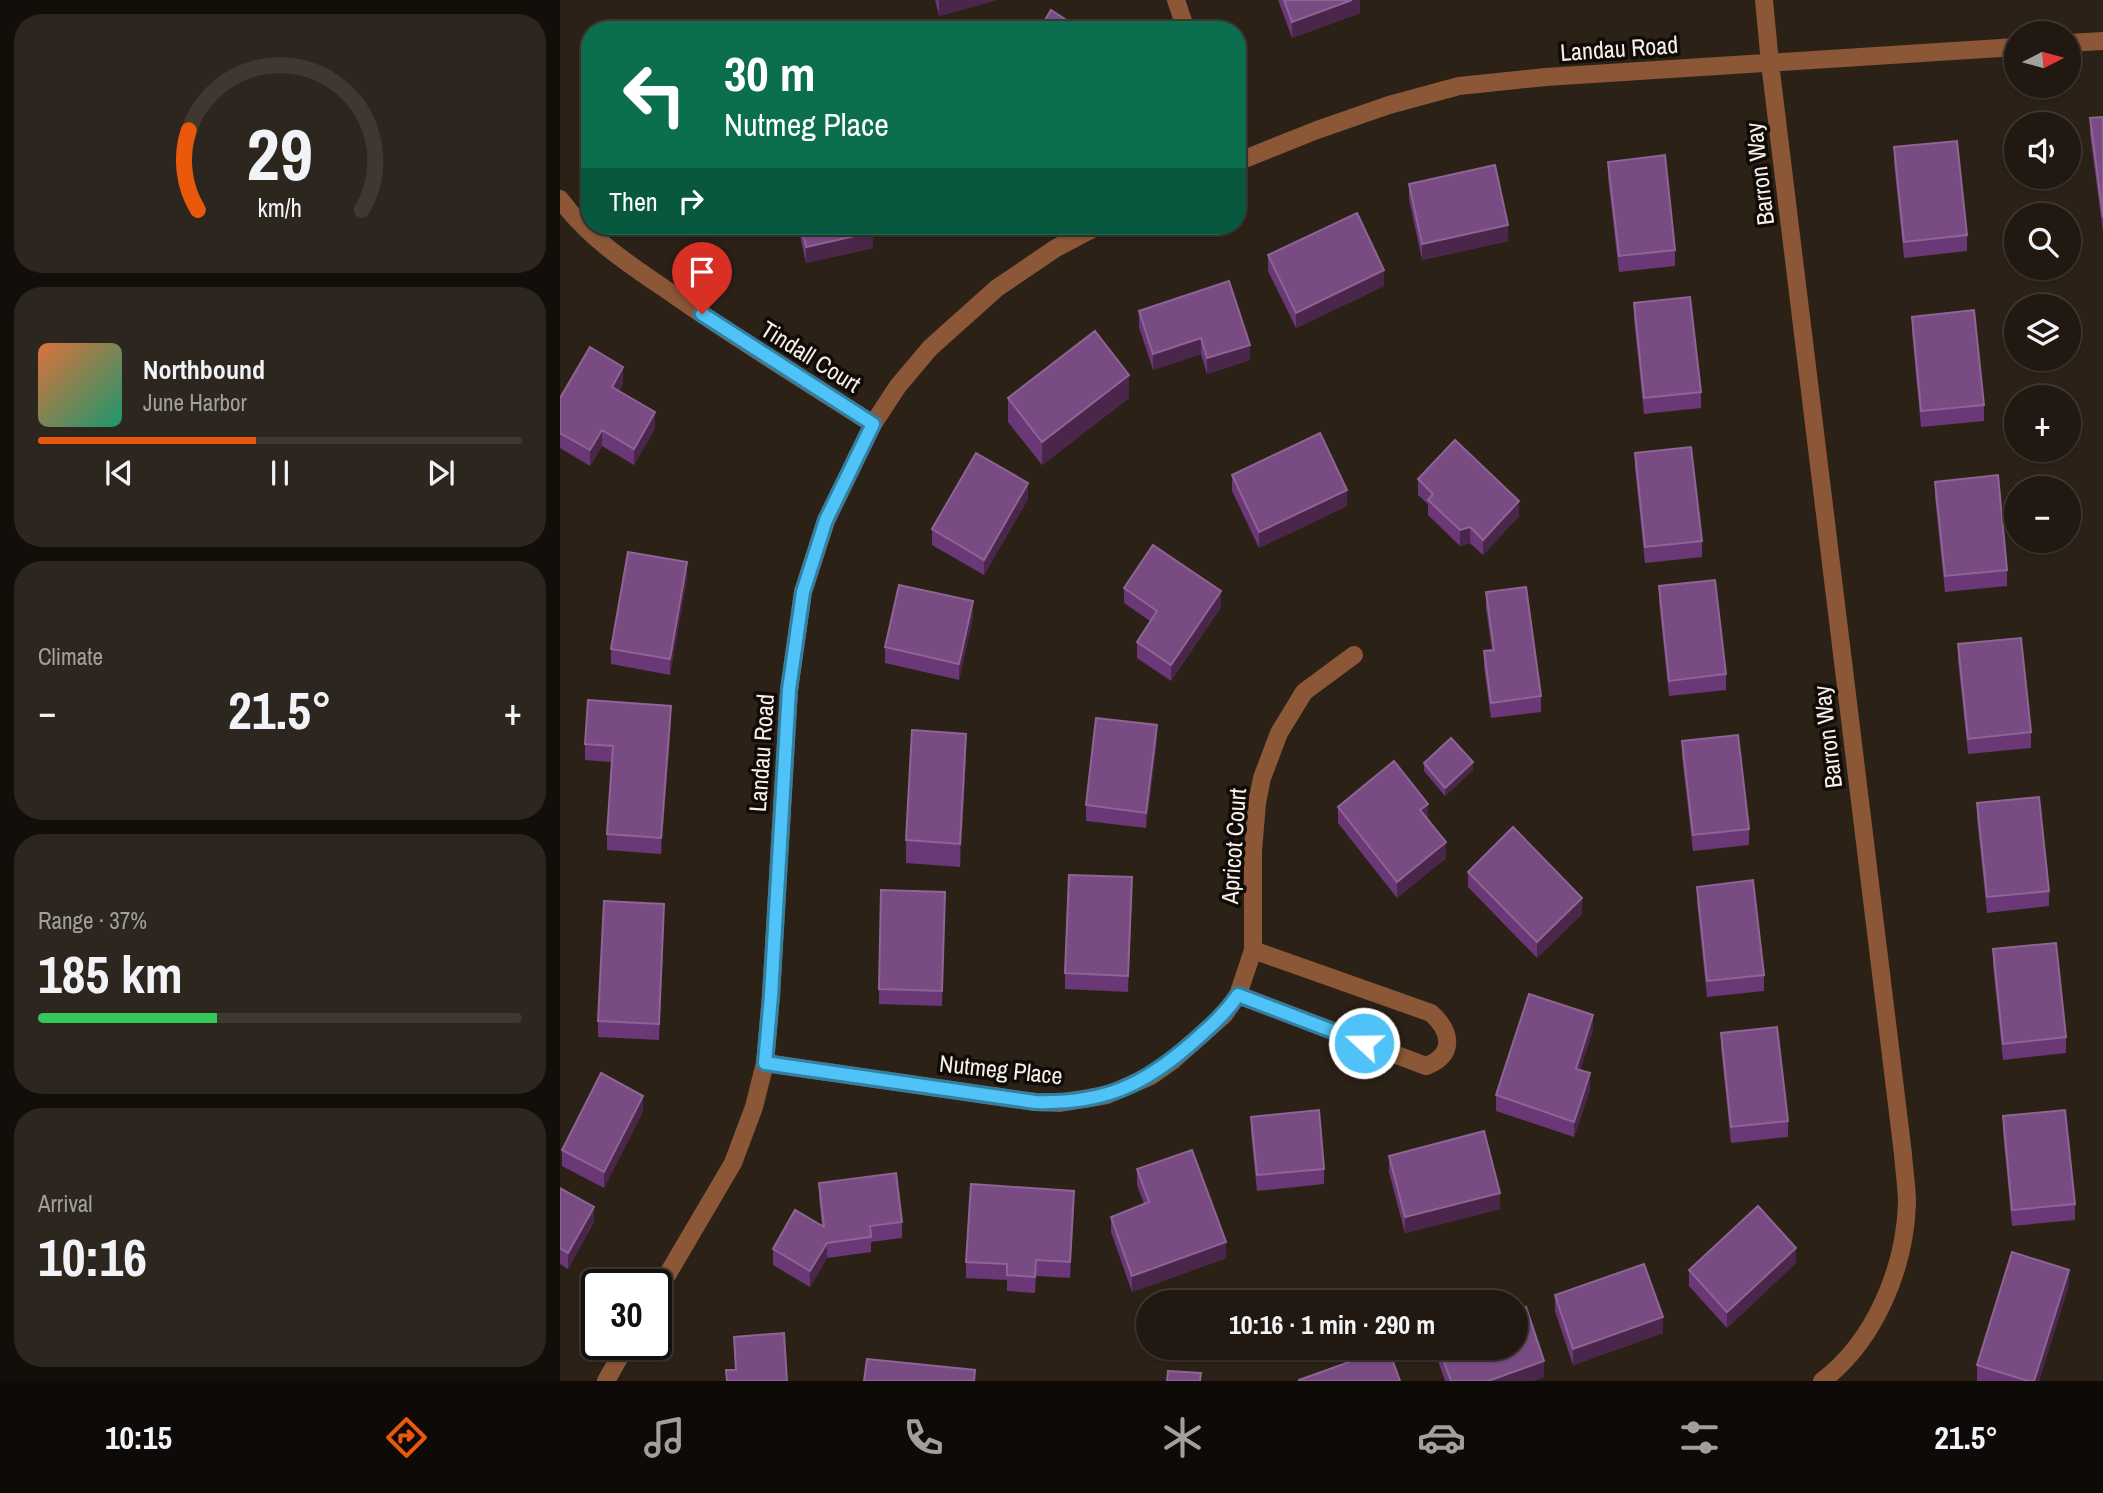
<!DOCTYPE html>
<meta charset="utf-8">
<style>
:root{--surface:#211911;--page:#2d261f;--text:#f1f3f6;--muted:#a2a09f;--line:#3e3831;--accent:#ea580c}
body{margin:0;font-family:"Archivo Narrow",sans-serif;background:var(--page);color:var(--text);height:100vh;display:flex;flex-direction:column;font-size:26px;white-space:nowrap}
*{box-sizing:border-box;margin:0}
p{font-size:23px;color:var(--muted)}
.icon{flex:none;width:38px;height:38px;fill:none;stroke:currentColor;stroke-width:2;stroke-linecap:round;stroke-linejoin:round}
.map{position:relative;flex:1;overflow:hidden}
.sheet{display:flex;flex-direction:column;gap:14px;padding:14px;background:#120e09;width:560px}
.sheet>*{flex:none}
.top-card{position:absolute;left:21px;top:21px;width:665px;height:214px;border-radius:28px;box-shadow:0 2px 5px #0004,0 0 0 2px var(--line);background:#0b6e4f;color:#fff;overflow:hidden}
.needle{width:46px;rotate:84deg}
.fabs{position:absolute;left:1444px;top:21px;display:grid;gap:14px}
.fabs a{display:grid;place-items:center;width:77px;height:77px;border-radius:50%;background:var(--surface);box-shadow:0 2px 5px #0004,0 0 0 2px var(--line);font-size:35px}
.speed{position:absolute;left:21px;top:1269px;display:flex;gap:14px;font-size:35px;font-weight:700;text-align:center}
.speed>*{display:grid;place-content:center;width:91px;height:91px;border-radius:50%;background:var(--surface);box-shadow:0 2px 5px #0004,0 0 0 2px var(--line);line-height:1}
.speed .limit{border:4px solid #111;border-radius:10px;background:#fff;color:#111}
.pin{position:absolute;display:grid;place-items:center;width:60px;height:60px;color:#fff;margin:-72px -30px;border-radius:50% 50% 50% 0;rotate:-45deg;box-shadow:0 0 7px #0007}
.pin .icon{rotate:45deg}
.me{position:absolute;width:77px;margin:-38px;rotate:291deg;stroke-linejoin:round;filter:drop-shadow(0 0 5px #0008)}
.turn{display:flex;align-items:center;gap:24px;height:147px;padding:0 28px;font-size:32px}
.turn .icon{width:91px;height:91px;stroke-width:2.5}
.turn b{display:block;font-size:49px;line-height:60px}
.then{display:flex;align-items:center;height:66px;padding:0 28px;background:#0003;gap:14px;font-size:26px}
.big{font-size:52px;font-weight:700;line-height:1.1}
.sheet .card{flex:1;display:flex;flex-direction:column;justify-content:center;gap:10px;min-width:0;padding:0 24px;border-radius:28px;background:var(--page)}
.sheet .dial{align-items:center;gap:0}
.dial svg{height:182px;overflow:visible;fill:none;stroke:var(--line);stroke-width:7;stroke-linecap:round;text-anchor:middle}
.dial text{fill:var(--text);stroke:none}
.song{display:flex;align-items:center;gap:21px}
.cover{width:84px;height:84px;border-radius:10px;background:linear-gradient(135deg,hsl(20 70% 55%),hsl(160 70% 35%))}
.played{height:7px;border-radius:4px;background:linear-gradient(90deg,var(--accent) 45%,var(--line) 45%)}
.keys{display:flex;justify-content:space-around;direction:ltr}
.heat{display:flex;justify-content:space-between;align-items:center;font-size:38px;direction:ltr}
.charge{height:10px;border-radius:5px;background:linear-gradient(90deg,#34c759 37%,var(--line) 0)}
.trip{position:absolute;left:576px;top:1290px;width:392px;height:70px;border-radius:35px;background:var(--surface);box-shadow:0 2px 5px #0004,0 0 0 2px var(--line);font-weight:700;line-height:70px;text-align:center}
.tab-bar{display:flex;height:112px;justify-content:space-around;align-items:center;background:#0d0a07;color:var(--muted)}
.tab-bar .icon{width:49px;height:49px}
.tab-bar .selected{color:var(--accent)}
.tab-bar b{font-size:32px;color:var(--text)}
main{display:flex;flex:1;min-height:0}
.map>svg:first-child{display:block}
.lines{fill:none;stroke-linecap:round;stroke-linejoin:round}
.minor{stroke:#8b5737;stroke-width:18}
.wall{fill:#6a3777}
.shaded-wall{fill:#4b264b}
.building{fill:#794b83;stroke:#8d6493;stroke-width:2}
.route-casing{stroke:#337fa1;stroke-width:18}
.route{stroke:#4fc3f7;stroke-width:12}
.labels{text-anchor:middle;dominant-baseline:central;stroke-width:7;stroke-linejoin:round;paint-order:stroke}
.street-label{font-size:24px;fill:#f7efe9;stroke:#100b07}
</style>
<main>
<section class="sheet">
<div class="card dial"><svg viewBox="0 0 100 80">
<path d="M14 69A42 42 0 1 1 86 69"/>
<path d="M14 69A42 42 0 0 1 10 34" stroke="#ea580c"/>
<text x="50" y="56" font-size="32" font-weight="700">29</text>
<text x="50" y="72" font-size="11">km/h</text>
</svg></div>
<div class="card">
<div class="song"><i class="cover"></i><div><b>Northbound</b><p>June Harbor</p></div></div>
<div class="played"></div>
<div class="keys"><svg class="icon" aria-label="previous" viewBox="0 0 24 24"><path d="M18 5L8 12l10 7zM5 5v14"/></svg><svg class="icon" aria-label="pause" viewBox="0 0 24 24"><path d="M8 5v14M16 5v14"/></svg><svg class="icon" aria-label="next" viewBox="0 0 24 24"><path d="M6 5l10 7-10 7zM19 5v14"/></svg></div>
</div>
<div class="card"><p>Climate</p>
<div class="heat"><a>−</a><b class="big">21.5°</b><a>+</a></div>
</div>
<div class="card"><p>Range · 37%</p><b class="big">185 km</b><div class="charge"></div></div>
<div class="card"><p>Arrival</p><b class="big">10:16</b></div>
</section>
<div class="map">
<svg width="1543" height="1381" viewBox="0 0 1543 1381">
<rect width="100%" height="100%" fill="#2c2117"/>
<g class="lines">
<path class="minor" d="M616,0l10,30
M1204,0l6,63 133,1091c1,16 4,33 4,49 -2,65 -32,138 -85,178
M1508,43l35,-2
M677,162l80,-32 72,-25 70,-19 87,-9 470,-30
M0,199c30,41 73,68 114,96 65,45 132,87 199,129
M678,995l188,71c29,-11 26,-34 5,-53l-178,-63
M205,1063l270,39 24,1 48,-8 44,-19 20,-14 53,-47 14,-20 15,-45v-99l4,-48 5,-25 17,-45 25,-41 50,-37
M96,1294l77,-131 21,-56 11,-44 6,-67 18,-306 14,-98 23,-71 47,-97 25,-38 32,-38 67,-60 59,-40 42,-22
M46,1381l21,-37"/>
</g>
<path class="wall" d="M375,0h62l-58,16z
M718,0h82v13l-68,25z
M1543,117v115l-13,-98v-16z
M1334,147l73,88v16l-63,7 -10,-95z
M1048,162l67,88v16l-56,6 -11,-94z
M849,184l99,57 -86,19 -13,-61z
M238,226h82l-7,1v21l-67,15z
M708,255l116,31 -88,42 -28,-57z
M1074,303l67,89v16l-57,6 -10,-95z
M579,311l111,49 -43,14 -6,-20 -48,16 -14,-43z
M1352,317l72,88v16l-63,6 -9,-95z
M63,383l-4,8 36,37 -21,37 -32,-19 -12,20 -30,-18v-50z
M448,398h121l-87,67 -34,-43z
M1075,453l67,88v16l-57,6 -10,-95z
M672,475l115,31 -88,42 -27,-57z
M858,479l101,37 -36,39 -13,-12 -10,3 -32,-31v-11l-10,-9z
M1375,482l72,88v16l-62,6 -10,-95z
M468,499l-44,76 -52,-30v-16z
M127,578l-17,97 -59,-11v-15z
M1099,586l67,88v16l-57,6 -10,-94z
M564,588l97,19 -50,74 -34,-23v-16l13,-21 -26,-18z
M926,592l55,104v16l-50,6 -7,-51v-16l8,-1 -6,-42z
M413,617l-14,63 -74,-17v-16z
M1398,644l73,88v16l-63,6 -10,-94z
M111,722l-10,132 -54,-4v-16l5,-72 -27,-2v-16z
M597,741l-11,87 -60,-7v-16z
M1122,741l67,88v16l-56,6 -11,-95z
M406,757l-6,110 -54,-4v-23z
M864,763l49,7 -28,26 -21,-25z
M1417,803l72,88v15l-62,7 -10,-95z
M778,807l90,13 18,38 -49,40 -59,-75z
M908,872l114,42 -45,44 -69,-71z
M1137,887l67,88v16l-57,6 -10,-95z
M385,892l-3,114 -63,-2v-15z
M572,893l-4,99 -63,-3v-16z
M104,919l-5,121 -61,-3v-16z
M1433,949l73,88v16l-63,7 -10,-95z
M1033,1030l-13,40 10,19 -16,48 -78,-26v-16z
M1161,1033l67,88v16l-57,6 -10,-95z
M83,1111l-39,77 -42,-22v-16z
M1443,1116l72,88v16l-63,6 -9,-94z
M691,1117l73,52v15l-67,7 -6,-58z
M829,1156l111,53 -95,24 -16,-61z
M577,1169l89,89 -94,34 -21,-60v-15l33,-13 -7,-19z
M259,1183l83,39v16l-31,4v10l-44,6 -17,29 -37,-22v-16l49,-23 -3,-28z
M0,1188l34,34 -26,47 -8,-5z
M514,1206l-4,72 -34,-2 -1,17 -28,-2v-11l-41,-2v-16z
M1236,1263l-69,65 -38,-42v-16z
M1509,1285l-30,96h-62v-16z
M995,1295l108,38 -90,32 -18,-54z
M876,1348h80l28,29 -11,4h-88l-9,-26z"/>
<path class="shaded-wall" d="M379,0h58l-58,16z
M792,0h8v13l-68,25v-16z
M948,225v16l-86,19v-16z
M313,232v16l-67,15v-16z
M824,270v16l-88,42v-15z
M641,338v16l-48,16v-16z
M690,345v15l-43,14v-16z
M63,367v16l-11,20v-16z
M569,375v23l-87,67v-23z
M95,412v16l-21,37v-16z
M42,430v16l-12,20v-16z
M468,483v16l-44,76v-15z
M787,490v16l-88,42v-16z
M959,501v15l-36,39v-15z
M910,527v16l-10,3v-16z
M127,562v16l-17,97v-16z
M661,591v16l-50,74v-16z
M413,601v16l-14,63v-16z
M111,706v16l-10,132v-16z
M597,725v16l-11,87v-15z
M406,734v23l-6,110v-23z
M913,762v8l-28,26v-8z
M868,804v16l-8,-10z
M886,842v16l-49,40v-16z
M1022,898v16l-45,44v-16z
M104,904v15l-5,121v-16z
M1033,1015v15l-17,54v-15z
M1030,1073v16l-16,48v-15z
M83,1096v15l-39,77v-16z
M514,1191v15l-4,72v-16z
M940,1193v16l-95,24v-16z
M34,1207v15l-26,47v-16z
M666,1242v16l-94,34v-16z
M267,1243v15l-17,29v-16z
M1236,1248v15l-69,65v-16z
M1509,1270v15l-30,96h-5z
M1103,1317v16l-90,32v-16z
M984,1361v16l-11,4h-45z"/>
<path class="building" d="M724,0h68l-60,22z
M491,10l31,20h-43z
M1543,117v100l-13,-99z
M1397,141l10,94 -63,7 -10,-95z
M1105,155l10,95 -56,6 -11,-94z
M935,165l13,60 -86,19 -13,-60z
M797,213l27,57 -88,43 -28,-58z
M241,226h71l1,6 -67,15z
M669,281l21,64 -43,13 -6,-20 -48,16 -14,-43z
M1130,297l11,95 -57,6 -10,-95z
M1414,310l10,95 -63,6 -9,-94z
M535,331l34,44 -87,67 -34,-44z
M30,347l33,20 -11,20 43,25 -21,37 -32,-19 -12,20 -30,-17v-35z
M760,433l27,57 -88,42 -27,-57z
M895,440l64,61 -36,39 -13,-13 -10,3 -32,-30 5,-6 -15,-15z
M1131,447l11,94 -57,6 -10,-94z
M416,453l52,30 -44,77 -52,-31z
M1438,475l9,95 -62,6 -10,-94z
M593,545l68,46 -50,74 -34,-23 20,-31 -33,-23z
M68,552l59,10 -17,97 -59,-10z
M1155,580l11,94 -57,7 -10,-95z
M339,585l74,16 -14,63 -74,-17z
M966,587l15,109 -50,7 -7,-52 10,-1 -8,-58z
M1461,638l10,94 -63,7 -10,-95z
M28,700l83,6 -10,132 -54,-4 6,-88 -28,-2z
M536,718l61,7 -11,88 -60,-8z
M352,730l54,4 -6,110 -54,-4z
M1178,735l11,94 -56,6 -11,-94z
M891,738l22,24 -28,26 -21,-25z
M834,761l34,43 -8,6 26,32 -49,40 -59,-75z
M1479,797l10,94 -62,6 -10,-94z
M953,827l69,71 -45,44 -69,-70z
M509,875l63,2 -4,99 -63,-3z
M1193,880l11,95 -57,6 -10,-94z
M321,890l64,2 -3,99 -63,-2z
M44,901l60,3 -5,120 -61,-3z
M1496,943l10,94 -63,7 -10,-95z
M969,994l64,21 -17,54 14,4 -16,49 -78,-27z
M1217,1027l11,94 -57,6 -10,-94z
M41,1073l42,23 -39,76 -42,-22z
M759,1110l5,59 -67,6 -6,-58z
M1505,1110l10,94 -63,6 -9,-94z
M924,1131l16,62 -95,24 -16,-61z
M632,1150l34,92 -94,34 -21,-59 38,-15 -12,-33z
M336,1173l6,49 -32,4 1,11 -44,6 -17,28 -37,-22 22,-39 29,17 -5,-44z
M411,1184l103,7 -4,71 -34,-2 -1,17 -28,-2v-11l-41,-2z
M0,1188l34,19 -26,46 -8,-5z
M1198,1206l38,42 -69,64 -38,-42z
M1452,1252l57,18 -35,111h-6l-51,-16z
M1084,1264l19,53 -90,32 -18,-54z
M966,1307l18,54 -56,20h-37l-12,-33h77v-37z
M224,1333l3,48h-60l-1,-11h10l-2,-33z
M828,1348l12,33h-101v-1z
M307,1359l108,11 -1,11h-110z
M608,1371l33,2 -1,8h-33z"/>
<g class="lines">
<defs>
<path id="route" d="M142,314l171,110 -47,96 -23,72 -14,98 -18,306 -6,67 270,39c68,2 108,-16 158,-60 17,-15 32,-28 45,-47l126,48"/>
</defs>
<use href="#route" class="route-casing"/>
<use href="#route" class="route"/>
</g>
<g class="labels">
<g class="street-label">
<text transform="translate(1059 48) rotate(-4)">Landau Road</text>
<text transform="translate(1199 174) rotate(-97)">Barron Way</text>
<text transform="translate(251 356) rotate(32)">Tindall Court</text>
<text transform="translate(1267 737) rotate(-97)">Barron Way</text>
<text transform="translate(201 753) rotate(-86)">Landau Road</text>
<text transform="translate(673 846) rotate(-86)">Apricot Court</text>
<text transform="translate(441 1069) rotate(6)">Nutmeg Place</text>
</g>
</g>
</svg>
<div class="fabs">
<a><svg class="needle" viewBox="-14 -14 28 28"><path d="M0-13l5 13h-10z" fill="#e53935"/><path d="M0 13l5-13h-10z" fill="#a2a09f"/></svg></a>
<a><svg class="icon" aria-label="sound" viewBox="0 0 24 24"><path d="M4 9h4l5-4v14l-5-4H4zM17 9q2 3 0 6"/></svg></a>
<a><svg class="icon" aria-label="search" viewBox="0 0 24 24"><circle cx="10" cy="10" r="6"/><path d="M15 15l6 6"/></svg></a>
<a><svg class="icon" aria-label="layers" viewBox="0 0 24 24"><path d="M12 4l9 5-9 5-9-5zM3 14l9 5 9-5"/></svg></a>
<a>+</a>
<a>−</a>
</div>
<div class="speed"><div class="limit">30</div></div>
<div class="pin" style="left:142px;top:314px;background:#d93025"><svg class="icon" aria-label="arrive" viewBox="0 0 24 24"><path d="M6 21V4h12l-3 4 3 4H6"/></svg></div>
<svg class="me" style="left:804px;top:1043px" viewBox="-20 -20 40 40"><circle r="17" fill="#4fc3f7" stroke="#fff" stroke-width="3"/><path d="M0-11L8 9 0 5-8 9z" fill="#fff"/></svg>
<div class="trip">10:16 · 1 min · 290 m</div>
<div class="top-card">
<div class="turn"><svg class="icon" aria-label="left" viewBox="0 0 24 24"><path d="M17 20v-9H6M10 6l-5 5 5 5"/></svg><div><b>30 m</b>Nutmeg Place</div></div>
<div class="then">Then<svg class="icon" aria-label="right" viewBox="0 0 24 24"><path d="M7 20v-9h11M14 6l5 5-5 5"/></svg></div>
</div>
</div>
</main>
<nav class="tab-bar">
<b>10:15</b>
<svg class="icon selected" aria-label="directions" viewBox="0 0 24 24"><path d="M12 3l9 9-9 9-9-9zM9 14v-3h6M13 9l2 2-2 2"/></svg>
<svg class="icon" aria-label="music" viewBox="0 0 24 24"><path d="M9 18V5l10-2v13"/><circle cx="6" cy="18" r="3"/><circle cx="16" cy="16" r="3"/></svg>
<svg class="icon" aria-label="phone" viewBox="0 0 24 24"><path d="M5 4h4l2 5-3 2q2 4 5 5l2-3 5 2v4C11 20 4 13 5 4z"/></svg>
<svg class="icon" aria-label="climate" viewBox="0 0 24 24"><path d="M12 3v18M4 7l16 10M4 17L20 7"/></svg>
<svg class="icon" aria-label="car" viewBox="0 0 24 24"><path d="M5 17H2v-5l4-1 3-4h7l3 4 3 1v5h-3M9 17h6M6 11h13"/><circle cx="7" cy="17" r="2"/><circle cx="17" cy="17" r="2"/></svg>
<svg class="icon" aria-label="filters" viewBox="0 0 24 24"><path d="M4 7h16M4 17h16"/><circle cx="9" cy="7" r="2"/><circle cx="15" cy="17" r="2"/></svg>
<b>21.5°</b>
</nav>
